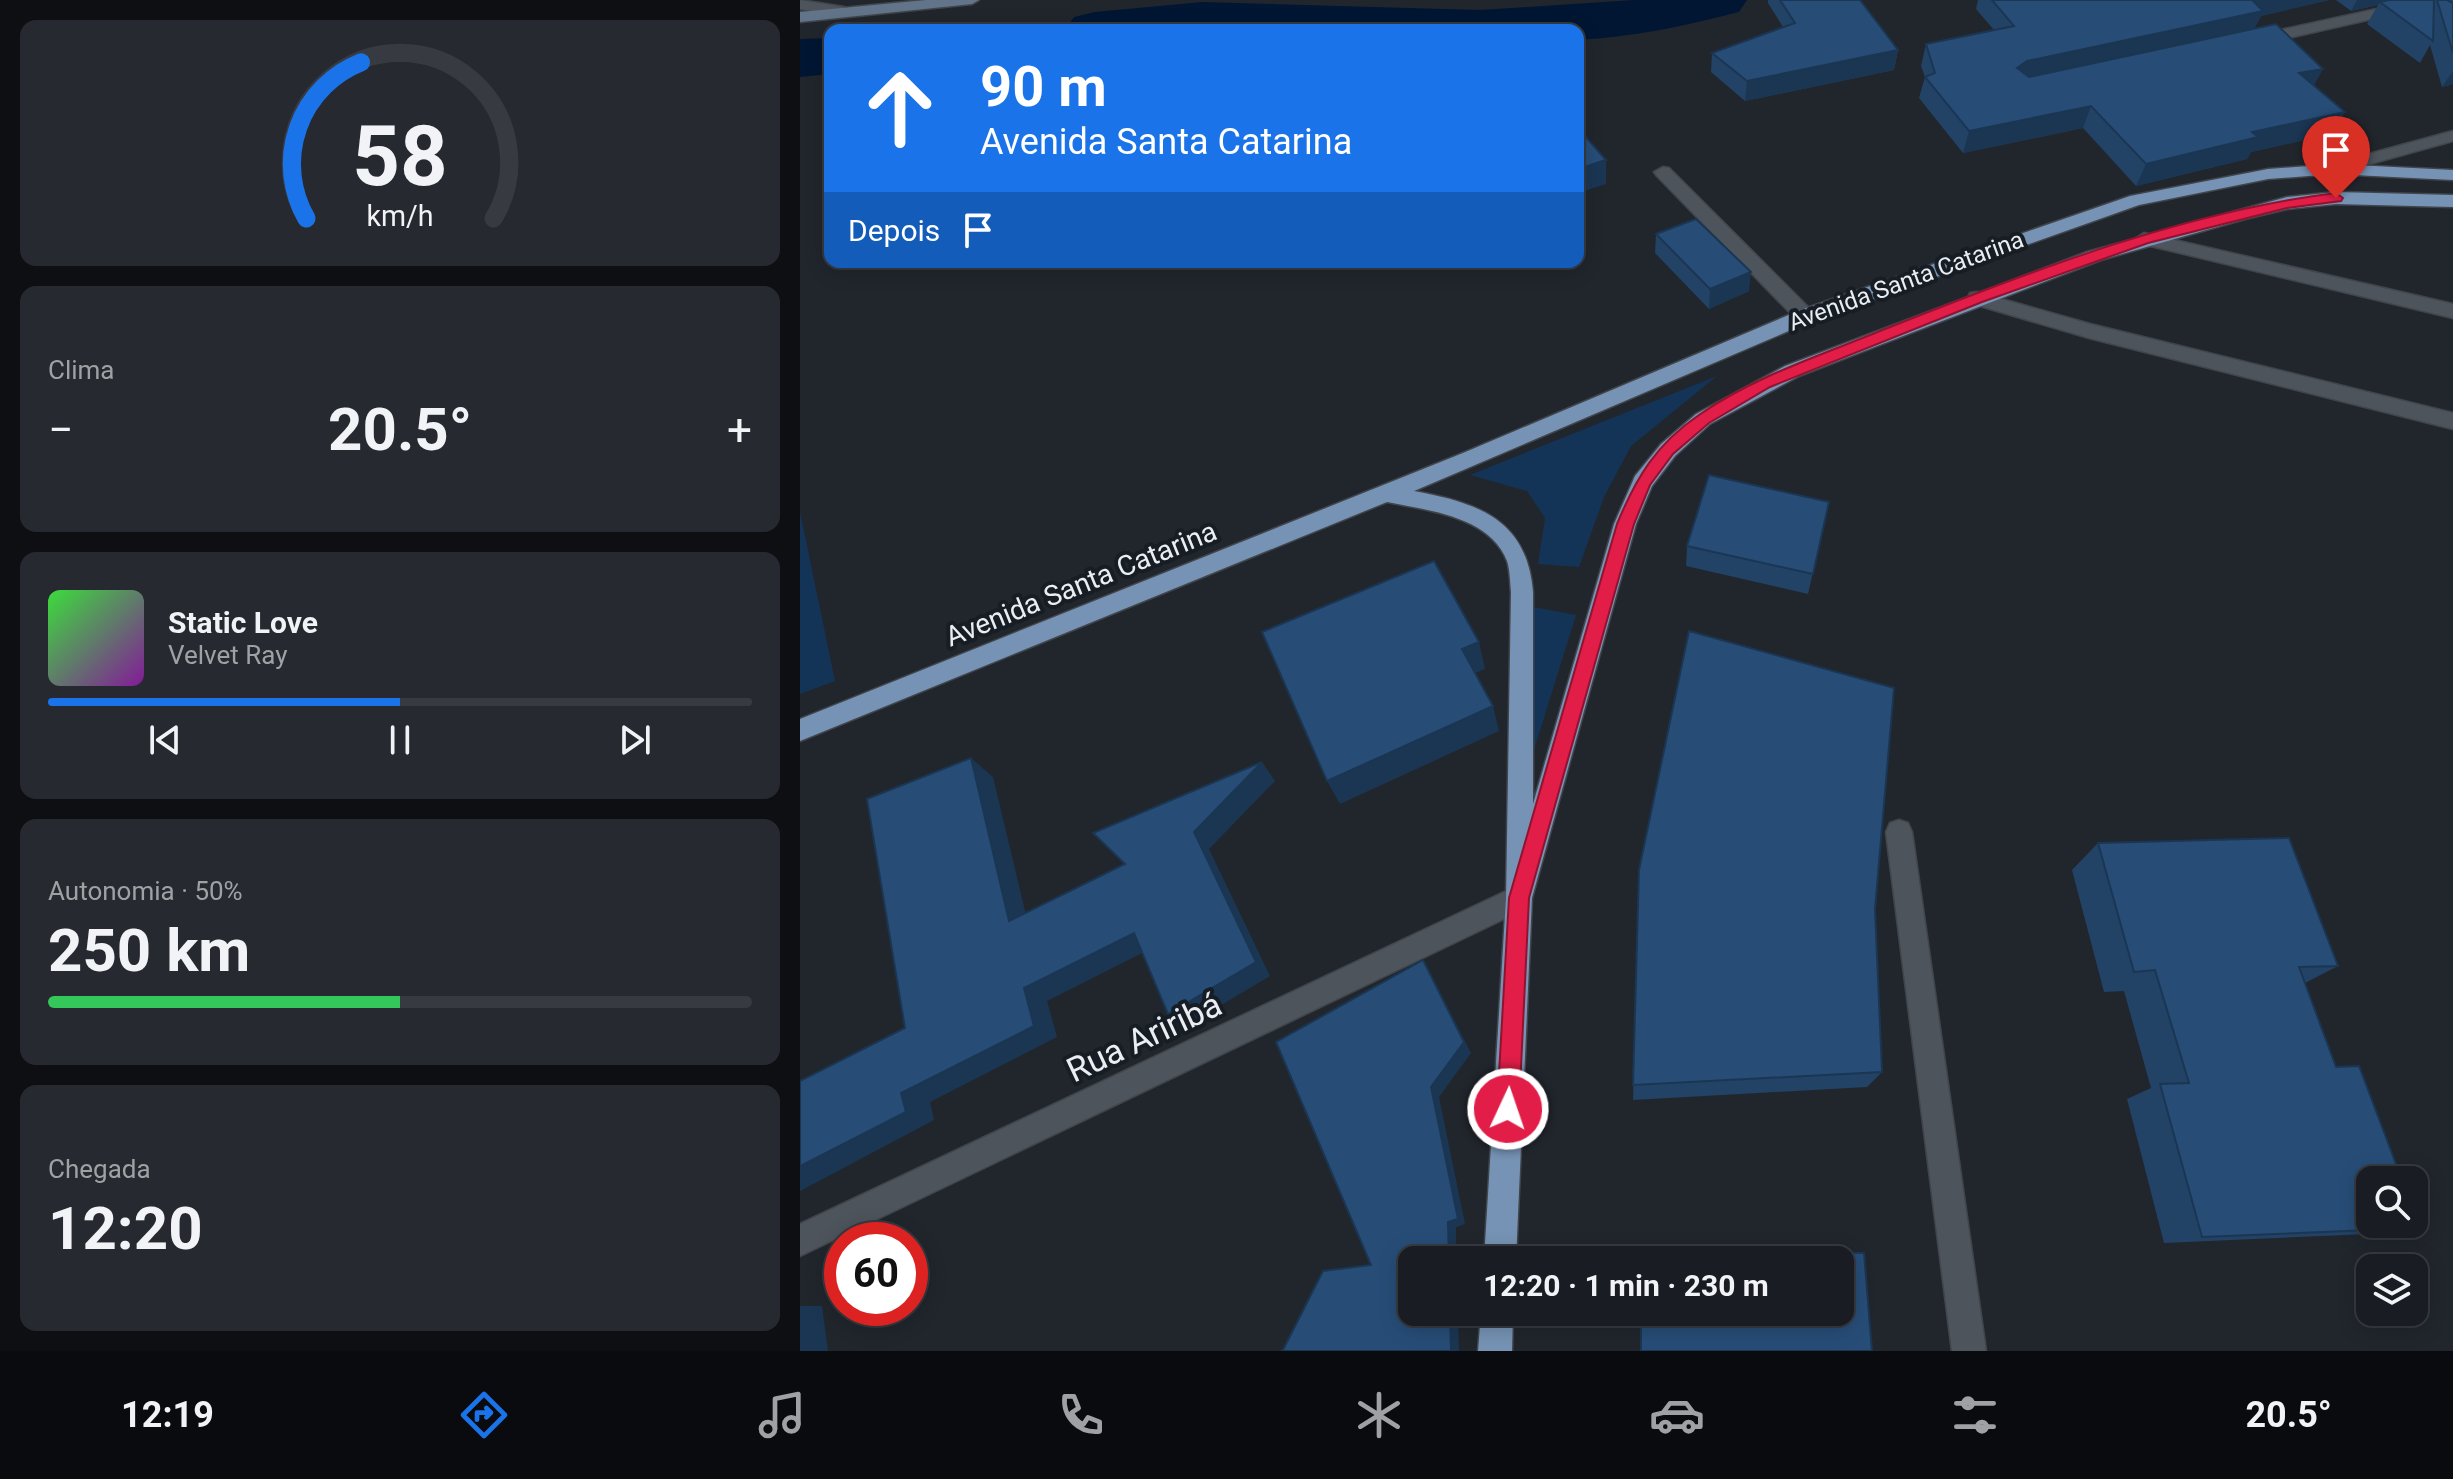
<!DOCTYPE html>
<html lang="pt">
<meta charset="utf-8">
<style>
:root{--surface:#191c22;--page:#26292f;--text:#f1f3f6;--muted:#9fa1a5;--line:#373a40;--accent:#1a73e8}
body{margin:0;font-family:Roboto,sans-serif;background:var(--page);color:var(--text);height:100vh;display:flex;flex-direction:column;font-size:30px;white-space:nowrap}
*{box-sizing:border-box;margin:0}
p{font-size:26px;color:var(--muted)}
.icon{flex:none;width:44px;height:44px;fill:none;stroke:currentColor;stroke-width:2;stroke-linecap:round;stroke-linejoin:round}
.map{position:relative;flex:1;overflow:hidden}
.sheet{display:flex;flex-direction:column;gap:20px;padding:20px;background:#0e0f13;width:800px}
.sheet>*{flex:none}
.top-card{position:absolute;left:24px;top:24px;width:760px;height:244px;border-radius:16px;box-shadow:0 4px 20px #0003,0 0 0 2px var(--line);background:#1a73e8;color:#fff;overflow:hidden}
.controls{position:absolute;left:1556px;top:1166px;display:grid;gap:16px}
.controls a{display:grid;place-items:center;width:72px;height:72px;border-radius:16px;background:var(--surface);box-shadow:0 4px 20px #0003,0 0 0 2px var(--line);font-size:40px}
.speed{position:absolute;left:24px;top:1222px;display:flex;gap:16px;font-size:40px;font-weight:700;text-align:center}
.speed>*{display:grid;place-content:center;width:104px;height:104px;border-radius:50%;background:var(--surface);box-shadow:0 4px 20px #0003,0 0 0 2px var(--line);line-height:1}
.speed .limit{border:12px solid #d22;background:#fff;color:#111}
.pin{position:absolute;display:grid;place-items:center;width:68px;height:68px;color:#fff;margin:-82px -34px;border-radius:50% 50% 50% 0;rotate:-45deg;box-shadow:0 0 8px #0007}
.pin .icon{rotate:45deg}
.me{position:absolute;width:88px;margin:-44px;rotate:3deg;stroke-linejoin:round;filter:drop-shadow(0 0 6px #0008)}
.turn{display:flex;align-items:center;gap:28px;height:168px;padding:0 24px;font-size:36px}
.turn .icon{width:104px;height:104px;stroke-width:2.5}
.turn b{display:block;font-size:56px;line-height:68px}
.then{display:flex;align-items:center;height:76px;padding:0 24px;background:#0003;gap:16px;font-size:30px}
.big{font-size:60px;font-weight:700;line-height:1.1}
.sheet .tile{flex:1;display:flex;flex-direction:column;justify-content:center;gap:12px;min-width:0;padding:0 28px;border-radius:16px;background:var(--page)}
.sheet .dial{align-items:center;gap:0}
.dial svg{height:208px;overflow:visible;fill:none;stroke:var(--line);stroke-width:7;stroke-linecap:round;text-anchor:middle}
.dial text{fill:var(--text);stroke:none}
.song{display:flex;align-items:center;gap:24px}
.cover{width:96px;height:96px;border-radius:12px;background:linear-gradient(135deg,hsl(120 70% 55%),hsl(290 70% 35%))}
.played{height:8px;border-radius:4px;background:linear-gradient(90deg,var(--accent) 50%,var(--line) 50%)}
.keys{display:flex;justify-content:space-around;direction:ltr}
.heat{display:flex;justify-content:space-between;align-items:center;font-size:44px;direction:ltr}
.charge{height:12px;border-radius:6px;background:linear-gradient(90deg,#34c759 50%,var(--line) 0)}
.trip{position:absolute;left:598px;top:1246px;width:456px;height:80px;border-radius:16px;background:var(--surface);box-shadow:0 4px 20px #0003,0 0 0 2px var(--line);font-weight:700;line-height:80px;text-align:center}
.tab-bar{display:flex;height:128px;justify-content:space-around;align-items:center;background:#0a0b0e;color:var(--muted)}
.tab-bar .icon{width:56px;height:56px}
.tab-bar .on{color:var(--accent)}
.tab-bar b{font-size:36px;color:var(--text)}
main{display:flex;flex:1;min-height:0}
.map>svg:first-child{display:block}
.green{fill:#143457}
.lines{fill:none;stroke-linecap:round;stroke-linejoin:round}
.river{fill:#001633;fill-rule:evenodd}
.lane-casing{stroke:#40454b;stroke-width:3}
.street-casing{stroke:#40454b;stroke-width:3}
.secondary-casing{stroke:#40454b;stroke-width:3}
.primary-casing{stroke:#40454b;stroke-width:3}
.lane{fill:#4d545c;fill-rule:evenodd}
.street{fill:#4d545c;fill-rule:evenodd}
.secondary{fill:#617489;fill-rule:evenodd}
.primary{fill:#7693b5;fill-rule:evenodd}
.wall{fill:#224266}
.shaded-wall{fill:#1b3653}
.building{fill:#274d77;stroke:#1b3653;stroke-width:2}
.route{fill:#e11d48;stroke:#92132f;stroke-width:2}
.labels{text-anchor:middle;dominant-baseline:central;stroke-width:8;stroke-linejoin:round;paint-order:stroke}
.far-street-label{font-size:24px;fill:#eaeef3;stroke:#171d24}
.street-label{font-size:28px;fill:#eaeef3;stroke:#171d24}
.near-street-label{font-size:34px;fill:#eaeef3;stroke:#171d24}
</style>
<main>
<section class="sheet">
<div class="tile dial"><svg viewBox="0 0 100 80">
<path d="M14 69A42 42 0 1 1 86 69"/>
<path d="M14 69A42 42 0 0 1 35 9" stroke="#1a73e8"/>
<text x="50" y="56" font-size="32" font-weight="700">58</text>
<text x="50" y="72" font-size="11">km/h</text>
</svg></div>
<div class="tile"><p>Clima</p>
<div class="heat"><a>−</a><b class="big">20.5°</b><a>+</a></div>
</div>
<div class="tile">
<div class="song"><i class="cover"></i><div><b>Static Love</b><p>Velvet Ray</p></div></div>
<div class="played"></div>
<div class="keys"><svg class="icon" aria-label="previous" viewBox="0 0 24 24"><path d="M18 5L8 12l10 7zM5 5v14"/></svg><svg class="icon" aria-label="pause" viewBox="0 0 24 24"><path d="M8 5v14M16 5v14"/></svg><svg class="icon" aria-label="next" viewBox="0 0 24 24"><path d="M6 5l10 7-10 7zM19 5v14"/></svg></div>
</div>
<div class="tile"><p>Autonomia · 50%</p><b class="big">250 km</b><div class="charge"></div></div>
<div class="tile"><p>Chegada</p><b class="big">12:20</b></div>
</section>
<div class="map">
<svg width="1653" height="1351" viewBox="0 0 1653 1351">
<rect width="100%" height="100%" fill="#21262d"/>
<path class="green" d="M917,376l-86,70 -27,51 -25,70 -41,-3 7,-46 -18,-27 -57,-16z
M0,512l35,169 -35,13z
M733,607l43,8 -47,151z"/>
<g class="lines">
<path class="river" d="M834,0h113l-8,12c-54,14 -106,25 -161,28v-10h-513l9,-13 21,-5 107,-10 278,8z
M30,38v36l-30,3v-38z"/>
<defs>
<path id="lane" d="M863,167l6,1 143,143 3,5 -3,5h-14l-141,-145 -3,-4z
M1344,233l309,71v14l-315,-75 -3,-4z
M1177,292l113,32 363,89v16l-364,-91 -119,-35 -2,-5 2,-5z
M1099,820l9,3 4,9 74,519h-34l-66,-519 4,-9z"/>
<path id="street" d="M0,0l44,7 8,5 -8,5 -44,-8z
M1618,0h27l-7,4 -181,41 -8,-5 8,-5z
M1653,131v10l-119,33 -9,-5 3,-4z
M719,885l10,4 3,9 -3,9 -729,349v-32z"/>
<path id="secondary" d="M126,0h53l-7,4 -172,18v-10z"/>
<path id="primary" d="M1534,164l119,6v10l-119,-6 -66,5 -129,26 -327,116 -398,170c64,12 113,28 119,101v212l81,-280 21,-48 26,-32 35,-30 89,-48 302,-114 200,-55 49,-5 117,3v12l-117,-3 -49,5 -42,10 -144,41 -302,116 -89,48 -35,32 -23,30 -16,38 -104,374 -16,362h-32l22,-362 5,-306c-1,-10 -1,-22 -4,-31 -17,-45 -81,-51 -120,-59l-587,239v-22l663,-266 335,-142 332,-115 138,-27z
M681,1312h32l-1,39h-34z"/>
</defs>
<use href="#lane" class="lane-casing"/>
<use href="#street" class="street-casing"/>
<use href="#secondary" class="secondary-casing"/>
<use href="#primary" class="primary-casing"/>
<use href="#lane" class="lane"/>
<use href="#street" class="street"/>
<use href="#secondary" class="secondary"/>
<use href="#primary" class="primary"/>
</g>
<path class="wall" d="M968,0h92l38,50 -4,20 -149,31 -34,-29 1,-19 71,-26 -15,-24z
M1178,0h351l-68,16 -7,13 60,56 18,49 -81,18 -4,7 -111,27 -53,-58 -120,25 -44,-55 6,-21 -4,-11 5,-22 68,-14 -18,-21z
M1536,0h117v84l-11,3 -12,-42 -10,18 -53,-39 11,-19 -27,6z
M856,234l93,57 -40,18 -54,-56z
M1029,502l-21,92 -122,-28 1,-20z
M1298,843l240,123 -33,17 31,84 83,161 -51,6 -204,9 -37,-144 24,-11 -27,-97 -20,1 -32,-122z
M839,870l236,39 7,163 -15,15 -234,13z"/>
<path class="shaded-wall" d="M1450,0h79l-68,16 -9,17 -232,50 -3,-15 10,-7z
M1557,0h46l-23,2 -2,3 -27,6z
M1098,50l-4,20 -149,31 2,-20z
M1523,69l-12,22 -12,-18z
M1653,71v13l-11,3z
M1291,106l-8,22 -120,25 6,-22z
M1545,112l-13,22 -81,18 -4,7 -111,27 10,-22 106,-32z
M806,160v24l-28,9v-24z
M951,272l-2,19 -40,18 1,-20z
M679,642l6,27 -17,7 -6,-27z
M693,706l6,25 -159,73 -13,-23z
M171,758l22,19 38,159 -22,-15z
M462,762l13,19 -66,68 61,127 -84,50 -18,-12 26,-182z
M334,933l18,15 -105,53 10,36 -127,65 4,18 -134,71v-25l101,-73 123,-105z
M623,960l48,93 -32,44 26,127 -9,3v33h-7l-18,-173z
M0,1306h22l6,45h-28z
M650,1312h8l1,39h-8z"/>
<path class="building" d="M980,0h80l38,50 -151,31 -35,-28 83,-30z
M1192,0h260l11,11 -236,50 -10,7 12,9 247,-53 47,45 -24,4 46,39 -93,20 6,5 -112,27 -55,-58 -122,25 -44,-54 10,-4 -9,-29 88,-18z
M1589,0h45l-1,41 -53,-39z
M1637,0h10l6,3v50z
M778,128l28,32 -28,9z
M896,219l55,53 -41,17 -54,-55z
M909,475l120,27 -16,72 -126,-28z
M634,561l45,81 -17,7 31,57 -166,75 -65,-149z
M889,631l205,57 -19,221 7,163 -249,13 6,-215z
M171,758l38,163 116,-57 -32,-31 169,-71 -68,70 62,130 -88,52 -34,-81 -110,55 10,38 -133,67 5,19 -106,54v-85l105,-53 -38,-229z
M1489,838l49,128 -39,1 37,100 23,-1 43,114h-32v44h44v-11l5,15 -217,9 -42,-153 29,-1 -34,-113 -21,2 -36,-129z
M623,960l41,82 -33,45 27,132 -10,3 1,38h-37v52h38l1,39h-170l2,-1 40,-79 48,-6 -95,-223z
M841,1248l223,5 8,98h-231v-39h199v-52h-199z"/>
<path class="route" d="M1536,193l7,5 -2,3 -54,7 -139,35 -166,59 -212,85 -61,36 -36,31 -23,31 -16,39 -105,374 -10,211 -3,8 -8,3 -8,-3 -3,-8 12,-211 108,-374c19,-46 39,-80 82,-109 56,-39 123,-60 186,-86 145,-57 296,-117 451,-136z"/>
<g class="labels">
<g class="far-street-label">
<text transform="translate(1106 281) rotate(-20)">Avenida Santa Catarina</text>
</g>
<g class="street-label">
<text transform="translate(281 584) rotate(-22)">Avenida Santa Catarina</text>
</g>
<g class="near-street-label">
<text transform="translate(344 1037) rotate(-25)">Rua Ariribá</text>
</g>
</g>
</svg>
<div class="controls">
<a><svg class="icon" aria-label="search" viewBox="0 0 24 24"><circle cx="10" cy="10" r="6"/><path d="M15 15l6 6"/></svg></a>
<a><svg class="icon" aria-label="layers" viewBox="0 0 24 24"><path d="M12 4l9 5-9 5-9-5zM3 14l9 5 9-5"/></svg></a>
</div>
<div class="speed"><div class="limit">60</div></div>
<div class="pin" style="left:1536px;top:198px;background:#d93025"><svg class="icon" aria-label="arrive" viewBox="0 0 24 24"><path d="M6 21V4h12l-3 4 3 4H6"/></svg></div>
<svg class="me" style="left:708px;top:1109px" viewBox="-20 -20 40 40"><circle r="17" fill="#e11d48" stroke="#fff" stroke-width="3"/><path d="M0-11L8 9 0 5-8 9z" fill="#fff"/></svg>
<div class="trip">12:20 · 1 min · 230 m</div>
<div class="top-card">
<div class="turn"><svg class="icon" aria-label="ahead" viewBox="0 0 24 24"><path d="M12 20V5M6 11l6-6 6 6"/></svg><div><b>90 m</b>Avenida Santa Catarina</div></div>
<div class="then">Depois<svg class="icon" aria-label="arrive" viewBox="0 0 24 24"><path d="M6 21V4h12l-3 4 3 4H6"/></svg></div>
</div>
</div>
</main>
<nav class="tab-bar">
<b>12:19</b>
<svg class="icon on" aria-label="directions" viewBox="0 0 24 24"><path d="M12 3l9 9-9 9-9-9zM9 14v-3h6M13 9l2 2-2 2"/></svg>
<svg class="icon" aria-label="music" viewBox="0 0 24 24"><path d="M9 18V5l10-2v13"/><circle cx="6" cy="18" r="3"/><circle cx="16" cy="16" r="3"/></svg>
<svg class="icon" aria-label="phone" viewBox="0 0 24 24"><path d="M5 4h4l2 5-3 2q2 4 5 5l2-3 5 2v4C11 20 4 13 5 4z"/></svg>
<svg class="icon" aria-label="climate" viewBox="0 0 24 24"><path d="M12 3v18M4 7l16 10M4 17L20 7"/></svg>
<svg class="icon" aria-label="car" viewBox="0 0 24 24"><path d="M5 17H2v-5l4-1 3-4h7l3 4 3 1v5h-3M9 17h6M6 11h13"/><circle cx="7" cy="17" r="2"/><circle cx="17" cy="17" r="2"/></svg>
<svg class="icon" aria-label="filters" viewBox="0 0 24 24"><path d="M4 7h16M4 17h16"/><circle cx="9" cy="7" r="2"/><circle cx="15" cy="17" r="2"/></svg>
<b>20.5°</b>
</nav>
